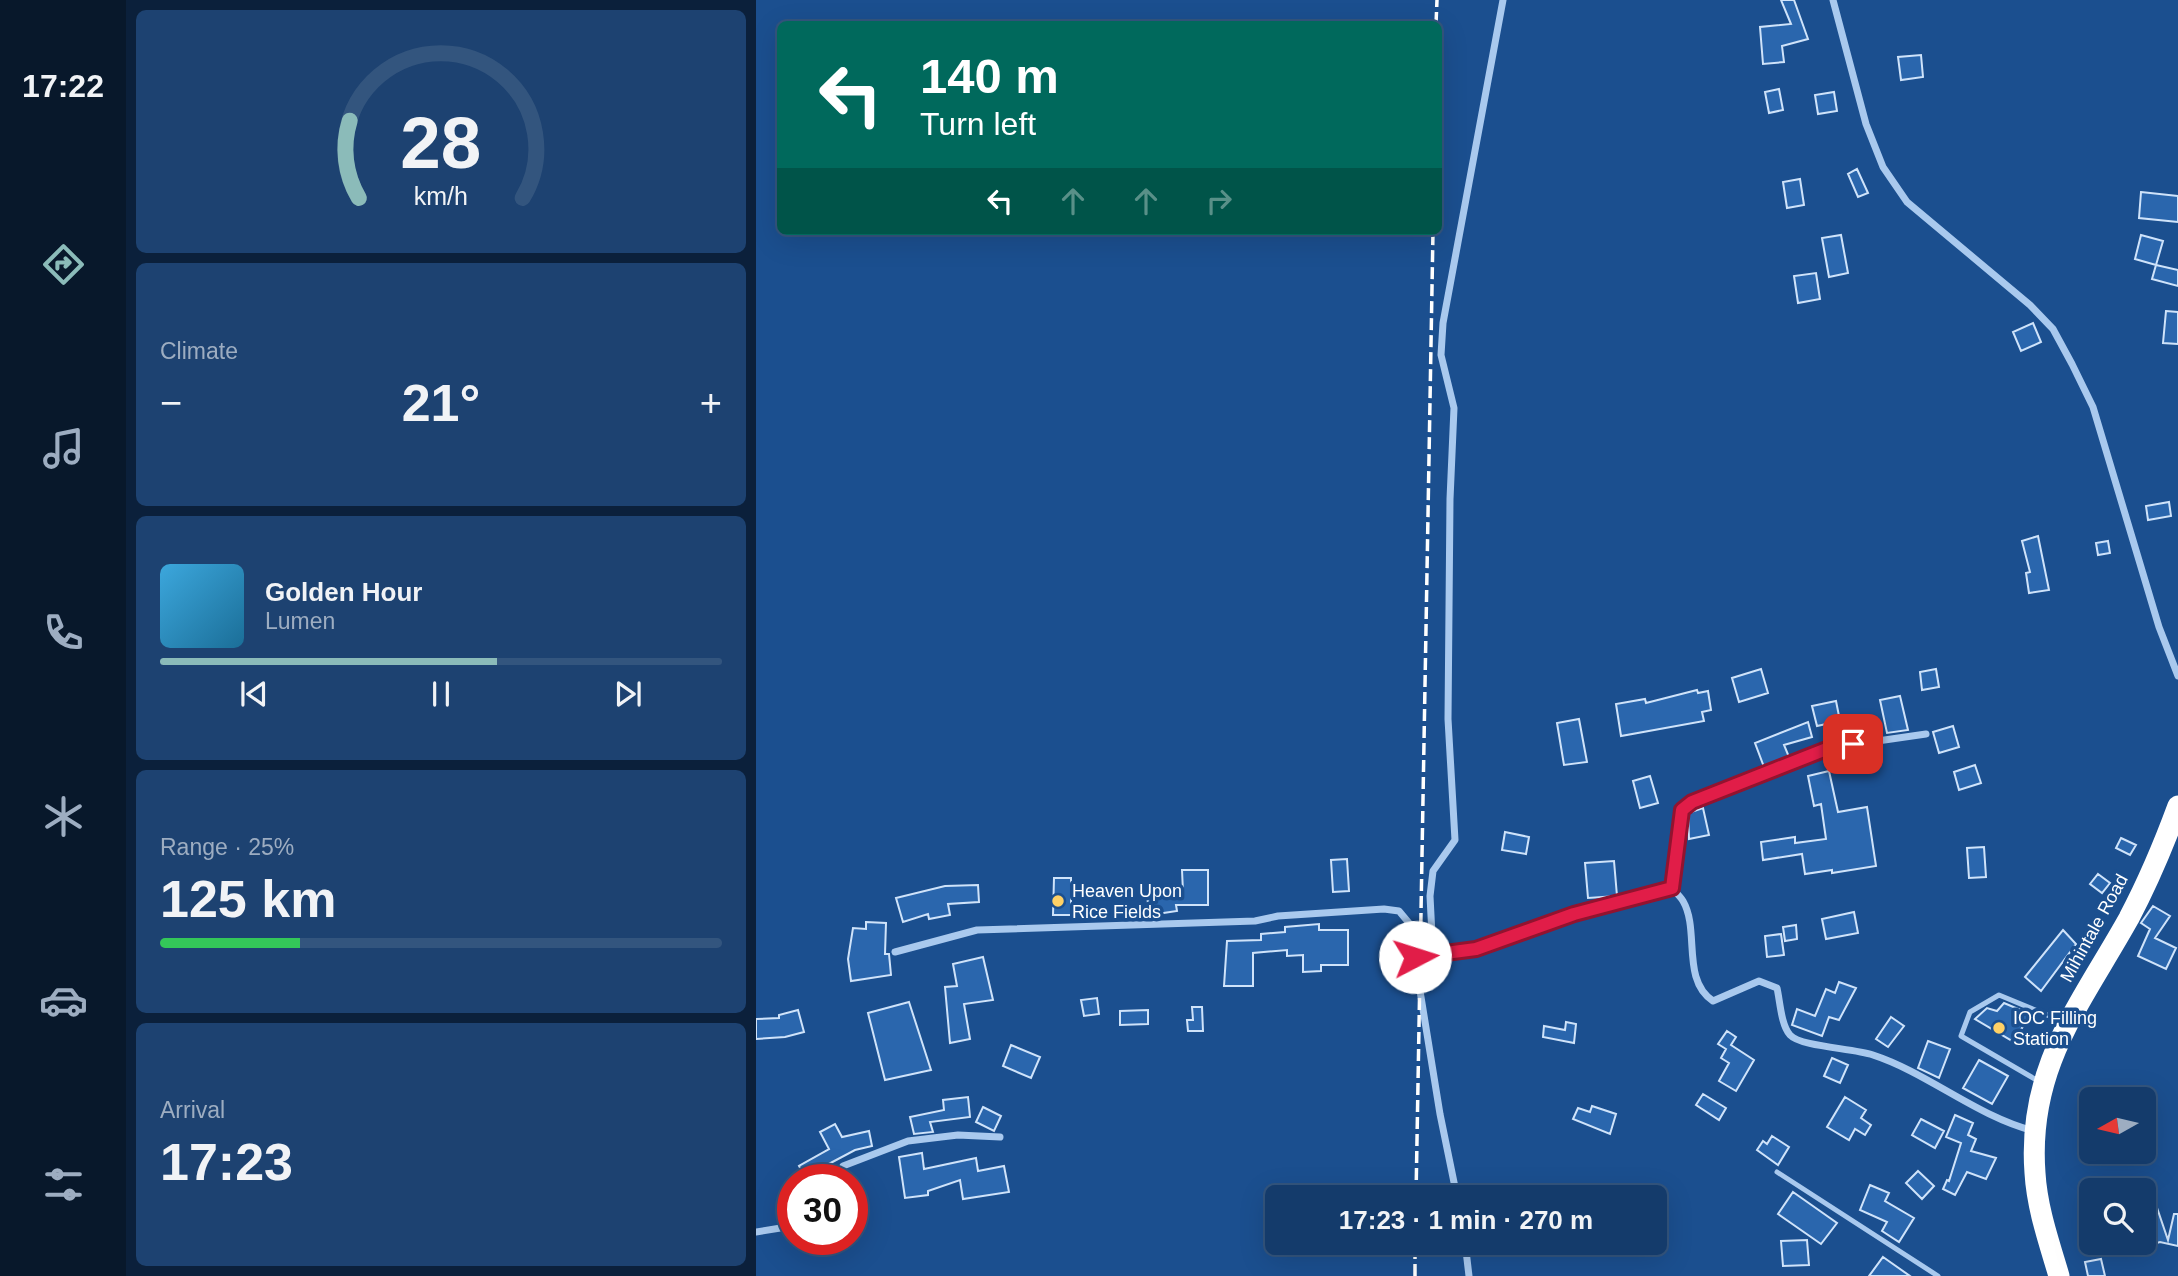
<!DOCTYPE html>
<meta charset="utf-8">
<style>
:root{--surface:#143b6b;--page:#1d4271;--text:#f1f3f6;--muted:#9dadc1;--line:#33557e;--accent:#8bbbb9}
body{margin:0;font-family:Helvetica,sans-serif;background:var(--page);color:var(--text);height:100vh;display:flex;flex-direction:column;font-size:26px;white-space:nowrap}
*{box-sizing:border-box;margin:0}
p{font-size:23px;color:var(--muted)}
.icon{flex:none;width:38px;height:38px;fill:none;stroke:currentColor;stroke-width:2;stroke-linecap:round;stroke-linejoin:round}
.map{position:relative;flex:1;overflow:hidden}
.panel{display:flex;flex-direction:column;gap:10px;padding:10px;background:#0b203b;width:630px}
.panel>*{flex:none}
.hud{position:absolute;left:21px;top:21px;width:665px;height:214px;border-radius:10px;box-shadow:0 7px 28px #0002,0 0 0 2px var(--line);background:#00695c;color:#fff;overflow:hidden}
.needle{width:46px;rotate:262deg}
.tools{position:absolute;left:1323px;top:1087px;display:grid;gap:14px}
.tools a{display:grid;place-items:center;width:77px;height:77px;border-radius:10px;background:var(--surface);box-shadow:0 7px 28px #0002,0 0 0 2px var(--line);font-size:35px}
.speed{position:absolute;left:21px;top:1164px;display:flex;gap:14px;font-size:35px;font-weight:700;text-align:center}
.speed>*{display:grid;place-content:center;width:91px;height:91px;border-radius:50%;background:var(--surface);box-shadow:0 7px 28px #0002,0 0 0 2px var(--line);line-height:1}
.speed .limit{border:10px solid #d22;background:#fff;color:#111}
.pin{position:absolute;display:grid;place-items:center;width:60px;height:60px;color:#fff;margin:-30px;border-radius:14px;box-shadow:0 4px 10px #0006}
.me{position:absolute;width:77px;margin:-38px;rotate:85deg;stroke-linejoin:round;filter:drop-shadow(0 0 5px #0008)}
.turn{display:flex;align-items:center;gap:24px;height:147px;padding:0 28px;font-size:32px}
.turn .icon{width:91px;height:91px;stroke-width:2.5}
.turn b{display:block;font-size:49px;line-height:60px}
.lanes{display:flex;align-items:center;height:66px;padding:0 28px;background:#0003;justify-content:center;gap:35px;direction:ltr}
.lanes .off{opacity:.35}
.big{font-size:52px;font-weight:700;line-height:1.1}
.panel .widget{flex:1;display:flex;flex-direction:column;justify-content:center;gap:10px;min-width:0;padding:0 24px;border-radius:10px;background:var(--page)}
.panel .dial{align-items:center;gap:0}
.dial svg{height:182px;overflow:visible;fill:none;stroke:var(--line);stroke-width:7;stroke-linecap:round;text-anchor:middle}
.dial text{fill:var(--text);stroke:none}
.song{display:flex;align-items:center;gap:21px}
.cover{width:84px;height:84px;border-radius:10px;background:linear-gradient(135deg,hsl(200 70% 55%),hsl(200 70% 35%))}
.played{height:7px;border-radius:4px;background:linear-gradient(90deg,var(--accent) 60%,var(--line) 60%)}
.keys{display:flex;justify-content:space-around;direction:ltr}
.heat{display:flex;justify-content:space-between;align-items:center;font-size:38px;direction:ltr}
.charge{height:10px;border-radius:5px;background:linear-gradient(90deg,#34c759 25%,var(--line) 0)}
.trip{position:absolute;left:509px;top:1185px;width:402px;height:70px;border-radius:10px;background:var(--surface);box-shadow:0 7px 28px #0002,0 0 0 2px var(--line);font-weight:700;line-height:70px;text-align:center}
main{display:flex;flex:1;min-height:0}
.tab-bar{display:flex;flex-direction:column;width:126px;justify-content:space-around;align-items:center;background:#08182b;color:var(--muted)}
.tab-bar .icon{width:49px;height:49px}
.tab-bar .selected{color:var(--accent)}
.tab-bar b{font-size:32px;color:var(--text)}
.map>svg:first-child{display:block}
.building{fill:#2a66ad;stroke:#cfe3fa;stroke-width:2}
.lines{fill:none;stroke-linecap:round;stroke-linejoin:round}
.lane{stroke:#a9c9ee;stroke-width:5}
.street{stroke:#a9c9ee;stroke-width:7}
.highway{stroke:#fff;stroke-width:21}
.rail{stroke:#fff;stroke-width:3.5;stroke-dasharray:12 5;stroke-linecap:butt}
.route-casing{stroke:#92132f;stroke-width:18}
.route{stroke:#e11d48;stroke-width:12}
.poi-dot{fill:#ffd166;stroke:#1b4f8f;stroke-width:2.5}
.labels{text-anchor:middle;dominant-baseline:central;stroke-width:7;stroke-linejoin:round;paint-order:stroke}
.poi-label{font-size:18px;fill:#fff;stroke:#1b4f8f;text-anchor:start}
.street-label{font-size:18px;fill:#fff;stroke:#1b4f8f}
</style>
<main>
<nav class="tab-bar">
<b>17:22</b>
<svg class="icon selected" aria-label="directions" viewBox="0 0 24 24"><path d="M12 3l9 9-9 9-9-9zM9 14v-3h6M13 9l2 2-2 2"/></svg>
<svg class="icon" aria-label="music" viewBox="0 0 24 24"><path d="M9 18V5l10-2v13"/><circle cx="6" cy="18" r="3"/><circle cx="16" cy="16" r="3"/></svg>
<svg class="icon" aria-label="phone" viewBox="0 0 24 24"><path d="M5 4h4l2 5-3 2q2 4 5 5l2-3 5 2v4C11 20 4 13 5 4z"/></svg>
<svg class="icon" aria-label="climate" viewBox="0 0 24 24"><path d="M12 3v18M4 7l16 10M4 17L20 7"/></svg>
<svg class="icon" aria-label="car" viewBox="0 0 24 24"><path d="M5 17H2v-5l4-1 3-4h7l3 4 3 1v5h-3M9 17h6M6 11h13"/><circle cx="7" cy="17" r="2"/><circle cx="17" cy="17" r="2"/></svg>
<svg class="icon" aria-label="filters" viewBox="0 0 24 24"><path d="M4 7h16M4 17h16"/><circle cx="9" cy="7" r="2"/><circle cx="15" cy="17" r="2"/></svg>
</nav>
<section class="panel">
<div class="widget dial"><svg viewBox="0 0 100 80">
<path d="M14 69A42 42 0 1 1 86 69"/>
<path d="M14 69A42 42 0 0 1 10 35" stroke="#8bbbb9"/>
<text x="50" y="56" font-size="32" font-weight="700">28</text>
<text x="50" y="72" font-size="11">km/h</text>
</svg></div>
<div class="widget"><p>Climate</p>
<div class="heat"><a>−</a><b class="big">21°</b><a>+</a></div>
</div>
<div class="widget">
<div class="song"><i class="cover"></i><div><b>Golden Hour</b><p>Lumen</p></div></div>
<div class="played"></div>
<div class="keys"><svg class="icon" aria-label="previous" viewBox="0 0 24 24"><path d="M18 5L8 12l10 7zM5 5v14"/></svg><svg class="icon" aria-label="pause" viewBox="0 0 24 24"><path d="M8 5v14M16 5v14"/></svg><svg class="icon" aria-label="next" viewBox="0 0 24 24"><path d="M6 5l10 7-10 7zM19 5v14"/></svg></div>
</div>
<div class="widget"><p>Range · 25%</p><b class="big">125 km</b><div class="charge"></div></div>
<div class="widget"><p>Arrival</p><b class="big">17:23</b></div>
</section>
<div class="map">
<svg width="1422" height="1276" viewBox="0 0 1422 1276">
<rect width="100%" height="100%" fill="#1b4f8f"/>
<path class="building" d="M1025,0h13l14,39 -26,7 2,16 -21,2 -3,-37 31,-3z
M1165,55l2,22 -22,3 -3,-23z
M1023,89l4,21 -14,3 -4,-21z
M1078,92l3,19 -19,3 -3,-19z
M1101,169l11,24 -10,4 -10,-23z
M1044,179l4,26 -17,3 -4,-26z
M1385,192l37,4v26l-39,-4z
M1085,235l7,38 -19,4 -7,-39z
M1385,235l22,6 -7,24 -21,-6z
M1400,265l22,5v16l-26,-7z
M1060,273l4,26 -22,4 -4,-27z
M1410,311l12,1v32l-15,-1z
M1277,323l8,19 -20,9 -8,-19z
M1413,502l2,14 -23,4 -2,-14z
M1282,536l11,54 -20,3 -3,-20 4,-1 -8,-31z
M1352,541l2,12 -12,2 -2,-12z
M1005,669l7,24 -29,9 -7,-24z
M1180,669l3,18 -17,3 -2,-18z
M941,690l1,3 10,-2 3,19 -9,2 2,9 -83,15 -5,-32 29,-5 1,4z
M1144,696l8,34 -21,3 -7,-33z
M1080,701l4,20 -23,5 -5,-20z
M823,719l8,43 -23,3 -7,-42z
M1052,722l4,15 -28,8 5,12 -25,10 -9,-24z
M1197,726l6,21 -20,6 -6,-21z
M1219,765l6,18 -22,7 -5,-18z
M1073,771l9,41 29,-5 9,59 -44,7v-3l-27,4 -3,-20 -39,6 -2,-18 34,-5v6l31,-4 -5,-35 -7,2 -6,-30z
M894,776l8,27 -18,5 -7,-27z
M947,808l6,27 -20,4 -1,-26z
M749,832l24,5 -3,17 -24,-4z
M1365,838l15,7 -6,10 -14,-7z
M1228,847l2,30 -17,1 -2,-30z
M591,859l2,32 -16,1 -2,-32z
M858,861l3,35 -29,2 -3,-35z
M426,870h26v35h-32l1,6 -27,4 -3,-18 36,-5z
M1342,874l12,9 -8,10 -12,-9z
M298,878h17v37h-18z
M222,885l1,17 -31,2 2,11 -21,4 -1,-5 -25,8 -7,-24 49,-12z
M1397,906l17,10 -15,22 21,10 -10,21 -28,-13 12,-27 -9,-6z
M1098,912l4,21 -32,6 -4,-20z
M110,922l20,1 -1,31h4l2,21 -40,6 -3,-22 5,-31 13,1z
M563,924v6h29v35h-27v6l-18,1v-17l-16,1v-6l-34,3v33h-29l3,-45 34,-1v-6l24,-2v-5z
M1040,925l1,14 -12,2 -2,-14z
M1307,930l13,14 -35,47 -16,-14z
M1025,934l3,21 -17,2 -2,-21z
M227,957l10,43 -29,4 6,35 -20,4 -5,-56 12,-1 -4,-22z
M1083,982l17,6 -17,32 -10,-3 -7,19 -30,-11 5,-16 18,7 11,-27 9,4z
M341,998l2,16 -15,2 -3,-16z
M153,1002l22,68 -46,10 -17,-67z
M1248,1003l26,11 -16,28 -39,-23 12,-11 10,3z
M436,1007h10l1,24h-15l-1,-11h6z
M42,1010l6,22 -19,5 -29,2v-20l23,-1v-3z
M392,1010v14l-28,1v-14z
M1135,1017l13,9 -16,21 -12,-8z
M810,1022l10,2 -2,19 -31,-6 1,-11 21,4z
M971,1031l9,6 -5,8 23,15 -18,31 -17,-10 10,-18 -8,-5 5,-9 -8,-5z
M1172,1041l22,8 -11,29 -21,-10z
M255,1045l29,12 -9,21 -28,-12z
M1076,1058l16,7 -8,18 -16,-7z
M1223,1060l29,16 -16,28 -29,-16z
M947,1094l23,14 -7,12 -23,-15z
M212,1097l2,20 -40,5 3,10 -19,2 -4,-17 34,-7 -1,-10z
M1089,1097l21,13 -5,8 10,7 -6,10 -10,-6 -6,11 -22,-13z
M836,1106l24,8 -6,20 -37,-15 5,-11 12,4z
M227,1107l18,9 -7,15 -18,-9z
M1199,1115l18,8 -5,12 8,4 -5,12 25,7 -10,21 -19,-7 -12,23 -12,-6 4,-9 2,1 12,-38 -15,-6z
M1165,1119l23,12 -9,17 -23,-13z
M79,1124l7,13 27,-6 3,15 -17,4 -32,17 4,7 -11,6h-9l-8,-14 30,-17 -9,-17z
M1016,1136l17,11 -11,18 -21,-15 6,-9 4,3z
M166,1153l2,16 52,-11 2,13 26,-5 5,26 -46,7 -3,-19 -32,11v4l-23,3 -6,-41z
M1162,1171l16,15 -12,13 -16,-16z
M1114,1185l19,8 -4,8 29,17 -15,24 -17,-11 5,-9 -27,-12z
M1037,1192l44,31 -16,21 -43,-30z
M1397,1196l15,44 6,-26h4v32l-18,-4 -10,3 -6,-19v-27z
M1051,1240l2,25 -26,1 -2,-25z
M1127,1257l27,19h-41z
M1345,1259l4,17h-17l-3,-14z"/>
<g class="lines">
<path class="lane" d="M1284,1082l-79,-46 9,-24 29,-17 65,27
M1021,1172l161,104"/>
<path class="street" d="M1077,0l33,124 17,43 24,35 123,103 23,24 19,35 21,43 66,220 19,49
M1170,734l-97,14 -137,54 -10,8 -10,78c3,4 8,8 11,13 17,29 -2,79 30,100l46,-20 18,7c3,13 4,37 13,47 11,12 63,13 83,20 55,18 103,61 161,76
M139,952l82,-22 278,-9 23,-5 106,-7 15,2 10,12 31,191 17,83
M677,955l-3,-59 3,-25 22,-31 -7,-121 2,-220 4,-91 -13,-53 2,-32 60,-323
M659,957l61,-8 98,-35 98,-26
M81,1180l6,-14 65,-25 50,-6 42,2
M0,1232l37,-6
M709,1242l4,34"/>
<path class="highway" d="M1303,1276c-10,-34 -22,-68 -24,-103 -8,-106 46,-169 94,-255 19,-36 35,-74 49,-112"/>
<path class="rail" d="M680,24l1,-24
M660,1197l17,-966
M659,1276v-34"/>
</g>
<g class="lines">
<defs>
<path id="route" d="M659,957l61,-8 98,-35 98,-26 10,-78 10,-8 137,-54 24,-4"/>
</defs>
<use href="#route" class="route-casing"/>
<use href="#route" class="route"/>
</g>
<g class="poi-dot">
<circle cx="302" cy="901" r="7"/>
<circle cx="1243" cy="1028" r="7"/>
</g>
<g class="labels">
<g class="poi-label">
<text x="316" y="891">Heaven Upon<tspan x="316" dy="21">Rice Fields</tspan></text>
<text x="1257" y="1018">IOC Filling<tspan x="1257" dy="21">Station</tspan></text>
</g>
<g class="street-label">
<text transform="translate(1338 928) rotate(-61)">Mihintale Road</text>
</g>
</g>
</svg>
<div class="tools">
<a><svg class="needle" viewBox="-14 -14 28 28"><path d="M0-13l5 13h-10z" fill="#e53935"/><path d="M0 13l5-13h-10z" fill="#9dadc1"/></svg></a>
<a><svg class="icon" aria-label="search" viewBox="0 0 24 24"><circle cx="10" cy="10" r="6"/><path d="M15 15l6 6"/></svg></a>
</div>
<div class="speed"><div class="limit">30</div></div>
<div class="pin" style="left:1097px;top:744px;background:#d93025"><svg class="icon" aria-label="arrive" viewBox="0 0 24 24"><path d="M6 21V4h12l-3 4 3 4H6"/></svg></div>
<svg class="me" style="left:659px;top:957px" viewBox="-20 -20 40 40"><circle r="19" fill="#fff"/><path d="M0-13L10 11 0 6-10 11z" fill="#e11d48"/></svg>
<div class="trip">17:23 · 1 min · 270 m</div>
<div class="hud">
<div class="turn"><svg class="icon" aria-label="left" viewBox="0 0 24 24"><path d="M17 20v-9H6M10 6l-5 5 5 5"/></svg><div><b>140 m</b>Turn left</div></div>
<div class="lanes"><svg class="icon" aria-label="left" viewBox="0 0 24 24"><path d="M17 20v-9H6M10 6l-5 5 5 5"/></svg><svg class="icon off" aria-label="ahead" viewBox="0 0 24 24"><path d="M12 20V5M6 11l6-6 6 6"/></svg><svg class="icon off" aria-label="ahead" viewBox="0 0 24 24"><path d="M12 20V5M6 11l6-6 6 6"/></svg><svg class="icon off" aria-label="right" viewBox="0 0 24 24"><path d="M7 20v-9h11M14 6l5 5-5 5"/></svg></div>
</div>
</div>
</main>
